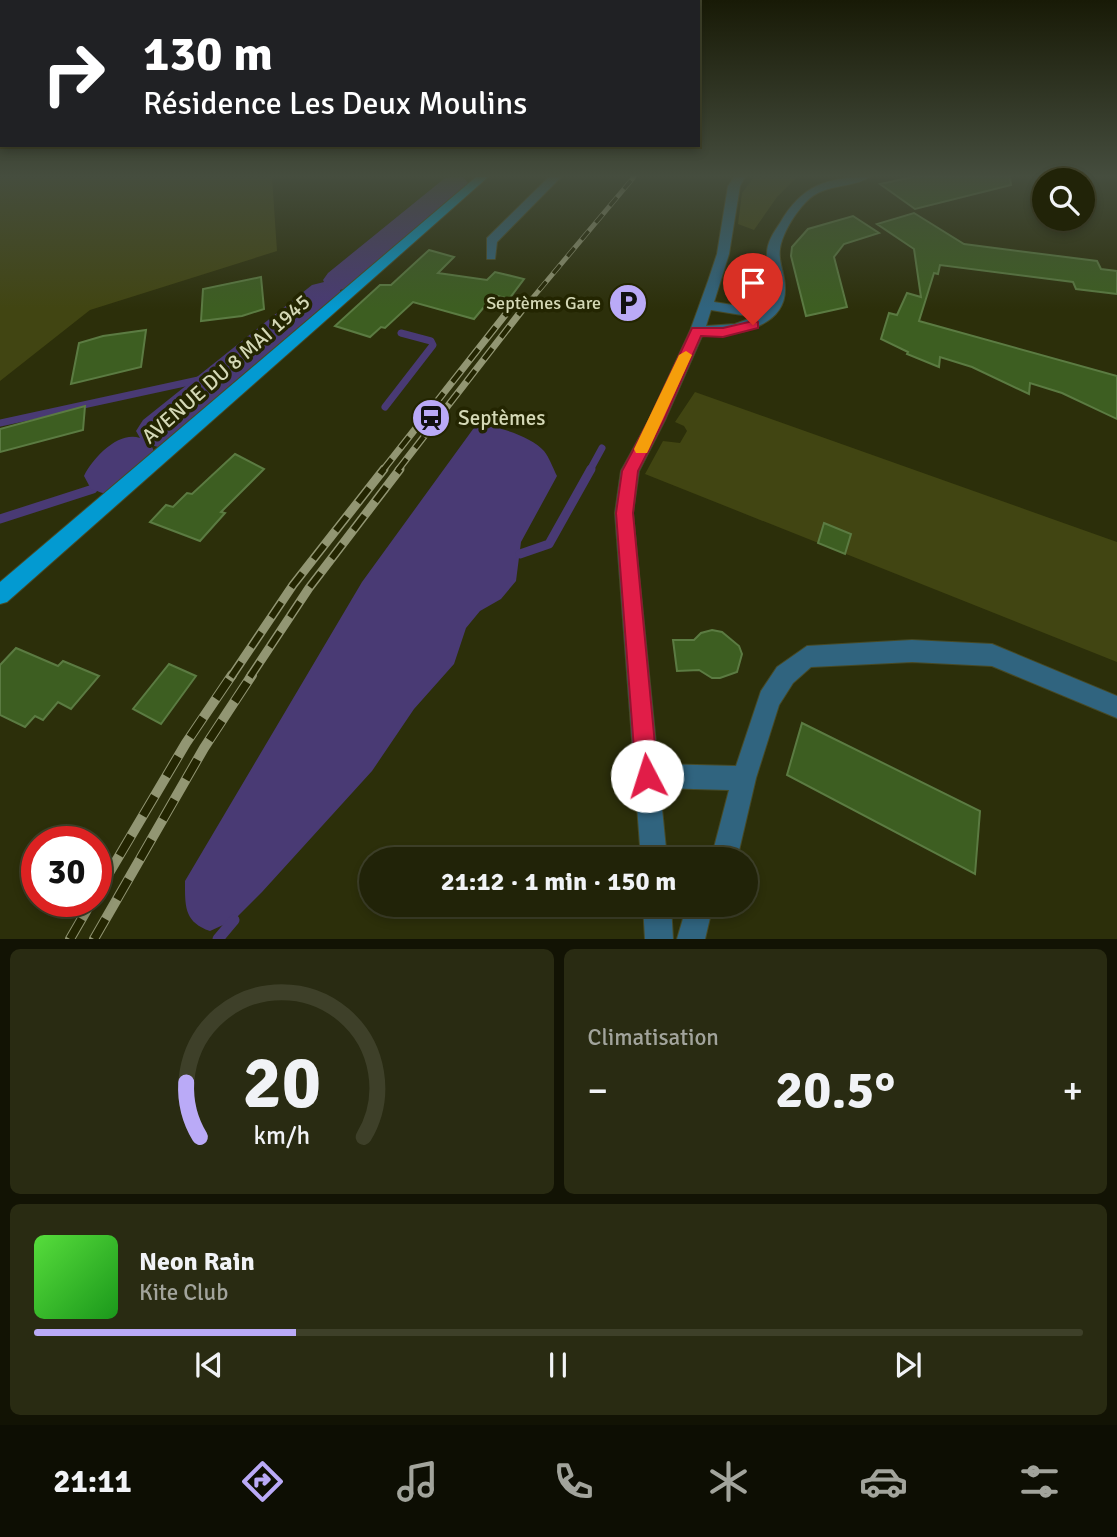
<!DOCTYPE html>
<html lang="fr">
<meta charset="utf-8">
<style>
:root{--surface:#212308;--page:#292b12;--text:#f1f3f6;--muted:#a2a49c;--line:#3e4029;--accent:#baaaf7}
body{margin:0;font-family:Signika,sans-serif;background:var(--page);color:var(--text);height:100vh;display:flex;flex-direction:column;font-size:26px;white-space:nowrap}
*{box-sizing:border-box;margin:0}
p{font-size:23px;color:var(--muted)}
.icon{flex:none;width:38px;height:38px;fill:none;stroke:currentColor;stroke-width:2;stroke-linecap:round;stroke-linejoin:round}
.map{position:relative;height:939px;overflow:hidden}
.side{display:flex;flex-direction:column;gap:10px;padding:10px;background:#121304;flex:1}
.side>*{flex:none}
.hud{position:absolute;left:0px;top:0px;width:700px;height:147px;box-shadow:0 4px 10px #0003,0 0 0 2px var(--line);background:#202124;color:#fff;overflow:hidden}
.tools{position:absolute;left:1032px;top:168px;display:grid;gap:14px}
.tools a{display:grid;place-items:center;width:63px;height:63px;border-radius:50%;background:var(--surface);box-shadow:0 4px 10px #0003,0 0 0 2px var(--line);font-size:35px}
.speed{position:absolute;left:21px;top:826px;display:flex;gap:14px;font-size:35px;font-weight:700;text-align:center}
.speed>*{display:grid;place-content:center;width:91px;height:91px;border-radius:50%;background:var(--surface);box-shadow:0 4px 10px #0003,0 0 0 2px var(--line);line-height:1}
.speed .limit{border:10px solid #d22;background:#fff;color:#111}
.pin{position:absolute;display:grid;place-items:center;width:60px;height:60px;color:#fff;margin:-72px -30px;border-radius:50% 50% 50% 0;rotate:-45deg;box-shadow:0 0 7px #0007}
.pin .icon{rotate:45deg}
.me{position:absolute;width:77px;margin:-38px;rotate:355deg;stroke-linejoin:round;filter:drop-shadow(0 0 5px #0008)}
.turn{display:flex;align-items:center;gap:24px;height:147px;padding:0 28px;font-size:32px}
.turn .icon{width:91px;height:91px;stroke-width:2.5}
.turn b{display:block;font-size:49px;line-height:60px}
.big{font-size:52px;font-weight:700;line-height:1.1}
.side .widget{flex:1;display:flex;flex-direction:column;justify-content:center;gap:10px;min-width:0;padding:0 24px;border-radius:10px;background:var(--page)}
.side .dial{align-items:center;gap:0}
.dial svg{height:182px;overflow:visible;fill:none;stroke:var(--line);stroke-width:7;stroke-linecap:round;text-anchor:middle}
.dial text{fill:var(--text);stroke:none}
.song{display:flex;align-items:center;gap:21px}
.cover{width:84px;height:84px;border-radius:10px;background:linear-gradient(135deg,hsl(110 70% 55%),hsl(120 70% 35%))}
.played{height:7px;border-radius:4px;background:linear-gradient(90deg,var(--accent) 25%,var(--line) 25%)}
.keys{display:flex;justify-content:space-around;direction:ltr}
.heat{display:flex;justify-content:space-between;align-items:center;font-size:38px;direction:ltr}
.side .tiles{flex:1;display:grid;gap:10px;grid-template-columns:1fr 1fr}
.widget:last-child{grid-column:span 2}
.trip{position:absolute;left:359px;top:847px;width:399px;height:70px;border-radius:35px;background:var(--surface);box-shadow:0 4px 10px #0003,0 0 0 2px var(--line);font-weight:700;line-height:70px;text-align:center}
.dock{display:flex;height:112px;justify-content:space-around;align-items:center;background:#0d0e03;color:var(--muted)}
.dock .icon{width:49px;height:49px}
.dock .selected{color:var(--accent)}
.dock b{font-size:32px;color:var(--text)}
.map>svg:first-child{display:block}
.green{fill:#414512}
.water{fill:#493a74}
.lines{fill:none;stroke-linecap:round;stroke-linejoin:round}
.stream-far2{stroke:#493a74;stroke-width:7}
.stream-far1{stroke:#493a74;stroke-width:9}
.stream{stroke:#493a74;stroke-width:11}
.river{fill:#493a74;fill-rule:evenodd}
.building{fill:#3d5e21;stroke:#5b7b42;stroke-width:2}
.minor-casing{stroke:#474a26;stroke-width:2}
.major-casing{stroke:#474a26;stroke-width:2}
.minor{fill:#30647f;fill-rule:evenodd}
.major{fill:#039ad1;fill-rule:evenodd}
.rail-far3-casing{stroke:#929673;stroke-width:5}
.rail-far2-casing{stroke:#929673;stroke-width:7}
.rail-far1-casing{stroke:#929673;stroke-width:9}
.rail-casing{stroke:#929673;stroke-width:10}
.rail-far3{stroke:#232501;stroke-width:3.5;stroke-dasharray:11;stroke-linecap:butt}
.rail-far2{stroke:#232501;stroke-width:4.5;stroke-dasharray:14;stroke-linecap:butt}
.rail-far1{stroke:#232501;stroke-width:6;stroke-dasharray:18;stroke-linecap:butt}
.rail{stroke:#232501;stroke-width:8;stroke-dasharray:23;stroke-linecap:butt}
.route{fill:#e11d48;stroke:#92132f;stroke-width:2}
.slow{fill:#f59e0b}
.labels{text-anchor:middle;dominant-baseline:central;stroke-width:7;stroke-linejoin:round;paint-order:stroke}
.far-poi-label{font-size:18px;fill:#d4d8b6;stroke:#232501;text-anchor:end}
.street-label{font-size:21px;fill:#d4d8b6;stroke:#232501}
.poi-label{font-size:21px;fill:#d4d8b6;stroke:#232501;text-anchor:start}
</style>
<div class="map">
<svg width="1117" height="939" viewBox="0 0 1117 939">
<rect width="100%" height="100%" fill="#2c2f0a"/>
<path class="green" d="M0,177h272l5,74 -187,59 -90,71z
M754,177h43l-20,20 -23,33 -16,-6 4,-31z
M695,392l422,150v120l-472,-188 18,-33 17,2 7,-12 -3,-5 -9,-4z"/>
<path class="water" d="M476,425c19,0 55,11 68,26 5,6 9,17 13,25l-36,66 -5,39 -15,18 -21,12 -14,17 -12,36 -40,45 -42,62 -110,121 -28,28 -24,11c-26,-9 -25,-25 -25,-50l177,-299z"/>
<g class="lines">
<path class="stream-far2" d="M385,407l48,-62 -2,-4 -30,-8
M0,423l226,-49
M590,470l12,-22"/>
<path class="stream-far1" d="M0,519l93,-30
M520,554l29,-10 42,-75"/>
<path class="stream" d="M218,939l16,-19"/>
<path class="river" d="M463,177l6,7 -4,6 -113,97 -12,3 2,3 -6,8 -163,141 -15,5 -7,-2 4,8c-8,15 -28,40 -47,41 -5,0 -12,-4 -17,-5l-7,-13c9,-18 34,-45 56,-38l-4,-7 7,-11 169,-135 12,-3 -1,-2 5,-7 117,-95z"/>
</g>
<path class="building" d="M913,177h97l1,8 -96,24 -35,-25z
M914,213l50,31 133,17 4,8 16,2v23l-41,-5 -3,-7 -133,-17 -2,9 -4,-1 -15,48 198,55v43l-55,-26 -32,-10 -1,11 -57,-27 -32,-10 -1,10 -32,-13 1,-2 -27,-13 8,-26 8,2 10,-22 14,4 -7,-48 -37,-25z
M853,216l26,17 -35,11 -10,13 13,50 -41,9 -15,-60 1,-9 16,-18z
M429,250l25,7 -16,16 49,7 8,-8 29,7 -15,20 -15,-4 -20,24 -61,-17 -28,26 -4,-1 -11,10 -35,-11 45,-41h11z
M261,277l3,32 -22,7 -41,5 2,-32z
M146,330l-5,37 -70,17 8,-41 24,-7z
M85,406l-2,24 -83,22v-23z
M235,454l29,15 -43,43 4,1 -25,28 -50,-19 16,-17 7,2 14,-14 5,1z
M824,523l27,11 -6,20 -27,-11z
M712,630l10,2 17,14 3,8 -5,18 -17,6h-8l-13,-8 -22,1 -4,-31h21l7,-7z
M16,648l42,18 5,-5 36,15 -28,33 -13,-7 -15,18 -8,-4 -10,11 -25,-12v-50z
M169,664l27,12 -35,48 -28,-15z
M802,723l178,88 -5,63 -188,-99z"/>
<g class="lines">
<defs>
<path id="minor" d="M549,177h12l-64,65 -2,17h-8v-21z
M734,177h11l-5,9 -11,68 -15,48 50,8c14,-19 2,-36 3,-57 0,-11 7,-21 13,-30 22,-38 47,-46 90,-46 -19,12 -47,6 -64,25 -11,11 -24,32 -26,47 -2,13 5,25 5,38 2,42 -52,49 -83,49l-37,84 -26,51 -6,42 25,251 78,2 25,-75 16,-24 30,-21 105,-6 80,4 125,52v22l-125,-52 -80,-4 -101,5 -18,16 -14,22 -23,73 -19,81h-26l18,-69 -69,-2 7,71h-26l-26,-346 6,-42 28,-51 41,-89 18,-50 9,-27 11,-68zM711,310l43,7 -19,7 -29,2z
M643,905h28l2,34h-28z
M687,905h26l-8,34h-28z"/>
<path id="major" d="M476,177h12l-481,425 -7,2v-22z"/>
</defs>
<use href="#minor" class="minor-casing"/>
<use href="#major" class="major-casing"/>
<use href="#minor" class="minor"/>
<use href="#major" class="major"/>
<defs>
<path id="rail-far3" d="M525,307l109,-130"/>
<path id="rail-far2" d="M383,470l122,-155
M398,470l128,-165"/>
<path id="rail-far1" d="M231,677l62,-92 91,-116
M250,677l59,-89 91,-119"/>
<path id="rail" d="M96,895l90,-152 46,-68
M70,939l22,-38
M94,939l110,-191 48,-73"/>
</defs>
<use href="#rail-far3" class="rail-far3-casing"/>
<use href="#rail-far2" class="rail-far2-casing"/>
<use href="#rail-far1" class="rail-far1-casing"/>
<use href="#rail" class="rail-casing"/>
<use href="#rail-far3" class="rail-far3"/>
<use href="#rail-far2" class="rail-far2"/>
<use href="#rail-far1" class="rail-far1"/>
<use href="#rail" class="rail"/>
</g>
<linearGradient id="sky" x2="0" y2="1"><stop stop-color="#181a06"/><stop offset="0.57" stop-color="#454d3e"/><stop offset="1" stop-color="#454d3e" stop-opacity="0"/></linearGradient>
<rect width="1117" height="309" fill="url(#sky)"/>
<path class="route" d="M753,321l5,1v6l-35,9 -22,-1 -37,84 -26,51 -5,42 25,263 -4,8 -7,3 -8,-3 -3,-8 -20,-263 6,-42 27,-51 43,-92h31z"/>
<path class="slow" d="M686,351l6,4 -43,94 -2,4h-11l-2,-4 45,-94z"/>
<defs>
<symbol id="parking-disc" viewBox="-11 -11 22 22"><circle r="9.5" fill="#baaaf7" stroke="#232501"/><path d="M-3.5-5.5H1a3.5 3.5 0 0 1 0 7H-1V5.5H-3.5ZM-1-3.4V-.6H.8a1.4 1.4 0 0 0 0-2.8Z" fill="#111"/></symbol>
<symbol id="station-disc" viewBox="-11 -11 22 22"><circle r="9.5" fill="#baaaf7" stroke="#232501"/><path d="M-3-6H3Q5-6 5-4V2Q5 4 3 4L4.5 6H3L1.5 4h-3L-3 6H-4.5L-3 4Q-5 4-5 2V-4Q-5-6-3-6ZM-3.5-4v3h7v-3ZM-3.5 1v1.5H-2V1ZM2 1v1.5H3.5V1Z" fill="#111"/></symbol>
</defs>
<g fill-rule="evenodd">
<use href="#parking-disc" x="606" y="281" width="44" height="44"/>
<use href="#station-disc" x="409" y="396" width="44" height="44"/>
</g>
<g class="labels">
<g class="far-poi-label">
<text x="601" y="303">Septèmes Gare</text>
</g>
<g class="street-label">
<text transform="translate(226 369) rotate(-41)">AVENUE DU 8 MAI 1945</text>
</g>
<g class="poi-label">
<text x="458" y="418">Septèmes</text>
</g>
</g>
</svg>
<div class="tools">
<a><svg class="icon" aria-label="search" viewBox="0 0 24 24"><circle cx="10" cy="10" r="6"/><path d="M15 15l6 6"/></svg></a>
</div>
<div class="speed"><div class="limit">30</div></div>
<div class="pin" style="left:753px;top:325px;background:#d93025"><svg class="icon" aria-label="arrive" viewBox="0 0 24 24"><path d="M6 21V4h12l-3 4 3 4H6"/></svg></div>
<svg class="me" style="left:647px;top:776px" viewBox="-20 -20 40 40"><circle r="19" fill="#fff"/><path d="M0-13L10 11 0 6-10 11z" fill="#e11d48"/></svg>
<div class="trip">21:12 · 1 min · 150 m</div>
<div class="hud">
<div class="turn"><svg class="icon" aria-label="right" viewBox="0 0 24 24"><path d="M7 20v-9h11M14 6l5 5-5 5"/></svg><div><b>130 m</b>Résidence Les Deux Moulins</div></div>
</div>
</div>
<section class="side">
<div class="tiles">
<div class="widget dial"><svg viewBox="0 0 100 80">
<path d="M14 69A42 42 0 1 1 86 69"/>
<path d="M14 69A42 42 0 0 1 8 45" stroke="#baaaf7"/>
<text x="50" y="56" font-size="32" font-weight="700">20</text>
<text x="50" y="72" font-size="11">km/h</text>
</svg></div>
<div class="widget"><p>Climatisation</p>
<div class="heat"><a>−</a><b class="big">20.5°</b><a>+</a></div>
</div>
<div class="widget">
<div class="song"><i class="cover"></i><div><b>Neon Rain</b><p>Kite Club</p></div></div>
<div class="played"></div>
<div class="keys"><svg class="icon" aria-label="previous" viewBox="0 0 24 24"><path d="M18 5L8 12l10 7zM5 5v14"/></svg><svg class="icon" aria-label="pause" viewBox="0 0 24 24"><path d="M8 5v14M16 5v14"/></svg><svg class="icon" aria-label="next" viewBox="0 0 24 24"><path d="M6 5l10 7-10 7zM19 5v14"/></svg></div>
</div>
</div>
</section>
<nav class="dock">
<b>21:11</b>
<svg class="icon selected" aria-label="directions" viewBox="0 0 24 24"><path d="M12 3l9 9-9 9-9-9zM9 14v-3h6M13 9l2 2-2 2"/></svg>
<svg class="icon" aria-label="music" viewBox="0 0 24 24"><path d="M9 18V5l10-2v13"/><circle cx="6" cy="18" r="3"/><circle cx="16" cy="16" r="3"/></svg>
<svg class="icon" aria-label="phone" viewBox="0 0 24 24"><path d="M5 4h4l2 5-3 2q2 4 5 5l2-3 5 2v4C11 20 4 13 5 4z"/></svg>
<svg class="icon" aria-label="climate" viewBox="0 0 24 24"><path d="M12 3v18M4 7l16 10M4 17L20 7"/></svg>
<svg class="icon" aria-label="car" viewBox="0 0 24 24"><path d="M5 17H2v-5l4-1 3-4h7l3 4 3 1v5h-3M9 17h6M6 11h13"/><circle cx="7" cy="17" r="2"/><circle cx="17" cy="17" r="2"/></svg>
<svg class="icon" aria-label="filters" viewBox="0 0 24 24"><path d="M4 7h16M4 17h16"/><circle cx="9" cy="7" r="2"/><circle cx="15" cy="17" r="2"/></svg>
</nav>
